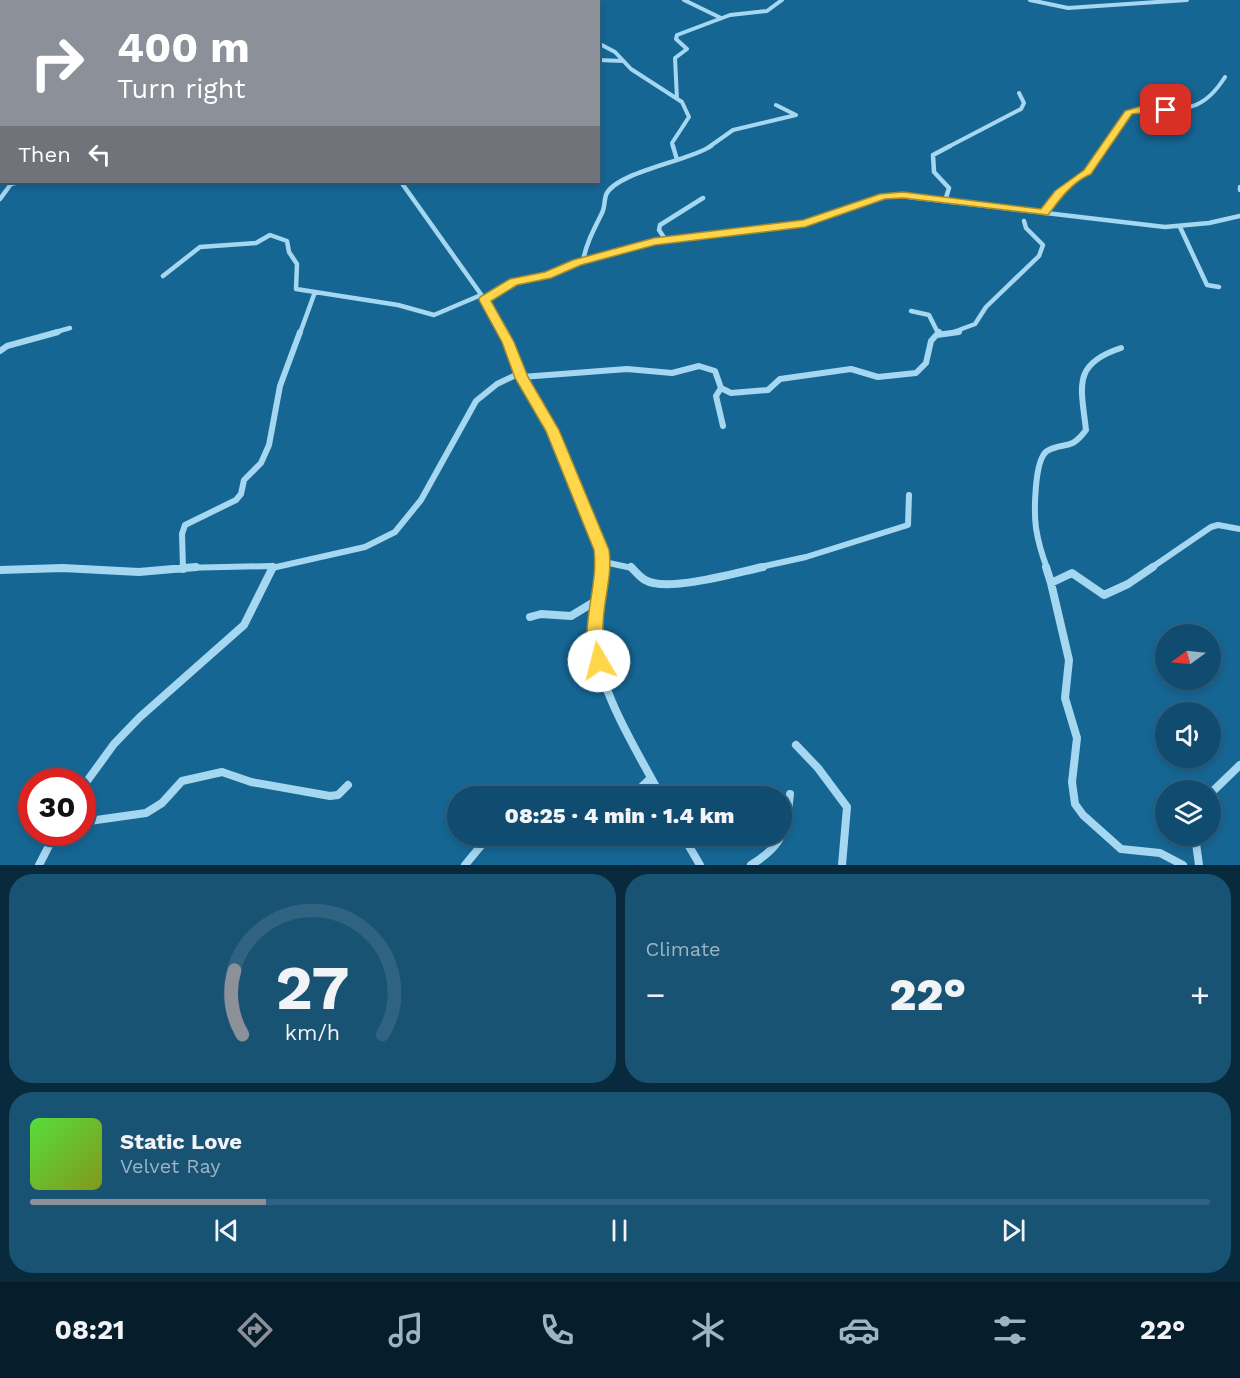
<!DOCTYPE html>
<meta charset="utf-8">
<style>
:root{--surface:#104c6f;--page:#195374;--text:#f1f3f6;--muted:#9cb4c3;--line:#306382;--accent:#8c9099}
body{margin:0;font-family:"Work Sans",sans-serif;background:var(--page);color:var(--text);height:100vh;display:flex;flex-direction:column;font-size:22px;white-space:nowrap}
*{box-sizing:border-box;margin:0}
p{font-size:20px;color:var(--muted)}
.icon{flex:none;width:33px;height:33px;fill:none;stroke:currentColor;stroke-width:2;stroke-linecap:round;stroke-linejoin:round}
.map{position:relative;height:865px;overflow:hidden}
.sheet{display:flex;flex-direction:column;gap:9px;padding:9px;background:#092a3d;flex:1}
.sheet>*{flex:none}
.hud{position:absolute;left:0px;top:0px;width:600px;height:183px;box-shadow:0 3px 9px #0003,0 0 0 2px var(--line);background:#8c9099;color:#fff;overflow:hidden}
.needle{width:39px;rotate:255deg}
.buttons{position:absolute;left:1155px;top:624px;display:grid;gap:12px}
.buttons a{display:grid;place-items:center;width:66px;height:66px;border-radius:50%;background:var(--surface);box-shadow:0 3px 9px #0003,0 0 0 2px var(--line);font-size:30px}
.speed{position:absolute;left:18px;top:768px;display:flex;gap:12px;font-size:30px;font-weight:700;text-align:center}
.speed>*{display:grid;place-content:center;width:78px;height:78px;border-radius:50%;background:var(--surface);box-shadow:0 3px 9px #0003,0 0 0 2px var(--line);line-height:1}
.speed .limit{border:9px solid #d22;background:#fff;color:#111}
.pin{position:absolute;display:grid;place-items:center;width:51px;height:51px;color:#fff;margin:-26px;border-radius:12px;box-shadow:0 3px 9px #0006}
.me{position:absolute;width:66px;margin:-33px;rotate:352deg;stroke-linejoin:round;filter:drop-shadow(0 0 4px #0008)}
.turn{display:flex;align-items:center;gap:21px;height:126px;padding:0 18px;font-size:27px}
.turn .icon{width:78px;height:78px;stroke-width:2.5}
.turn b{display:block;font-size:42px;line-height:51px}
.then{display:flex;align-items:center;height:57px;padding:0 18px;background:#0003;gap:12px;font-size:22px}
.big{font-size:45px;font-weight:800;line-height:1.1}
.sheet .widget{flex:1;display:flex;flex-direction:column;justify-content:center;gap:9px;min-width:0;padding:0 21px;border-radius:24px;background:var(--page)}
.sheet .dial{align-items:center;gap:0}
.dial svg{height:156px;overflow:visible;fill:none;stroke:var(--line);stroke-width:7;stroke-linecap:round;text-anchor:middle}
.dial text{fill:var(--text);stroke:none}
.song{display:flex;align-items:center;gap:18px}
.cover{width:72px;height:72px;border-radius:9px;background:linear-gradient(135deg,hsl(110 70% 55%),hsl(70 70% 35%))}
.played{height:6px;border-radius:3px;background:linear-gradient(90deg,var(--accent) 20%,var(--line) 20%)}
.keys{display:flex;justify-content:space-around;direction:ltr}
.heat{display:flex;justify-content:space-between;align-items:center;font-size:33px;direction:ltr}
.sheet .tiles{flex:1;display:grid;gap:9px;grid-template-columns:1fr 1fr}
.widget:last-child{grid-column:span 2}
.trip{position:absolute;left:447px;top:786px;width:345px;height:60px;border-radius:30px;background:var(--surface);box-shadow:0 3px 9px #0003,0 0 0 2px var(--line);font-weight:800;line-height:60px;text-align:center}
.tab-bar{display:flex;height:96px;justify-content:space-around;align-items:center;background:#061e2c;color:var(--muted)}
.tab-bar .icon{width:42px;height:42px}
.tab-bar .on{color:var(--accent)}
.tab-bar b{font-size:27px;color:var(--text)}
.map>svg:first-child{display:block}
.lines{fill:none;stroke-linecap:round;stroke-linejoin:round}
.street-far3{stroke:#a6d7f1;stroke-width:4}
.street-far2{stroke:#a6d7f1;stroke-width:4.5}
.street-far1{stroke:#a6d7f1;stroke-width:6}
.street{stroke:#a6d7f1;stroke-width:8}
.route{fill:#ffd54a;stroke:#a68a30;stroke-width:1.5}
</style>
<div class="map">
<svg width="1240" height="865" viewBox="0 0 1240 865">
<rect width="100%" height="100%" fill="#166694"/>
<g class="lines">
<path class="street-far3" d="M437,0l2,2
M684,0l37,18
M1030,0l38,8 119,-8
M54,2l6,-2
M425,2l4,-2
M598,43l17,9 16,17 51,33 7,15 -17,26 1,4
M598,60l25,1
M677,99l-2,-41 12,-9 -11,-10 1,-4 53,-20 37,-4 15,-11
M709,147l24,-17 63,-15 -20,-10
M948,147l73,-38 3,-6 -5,-10
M1104,147l24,-35c44,-9 68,11 97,-35"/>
<path class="street-far2" d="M673,146l4,14
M401,182l84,118 17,33
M1240,187v3
M0,199l11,-15 8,-2
M945,201l4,-13 -15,-16 -1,-17 17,-9
M1044,213l18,-24 25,-17 18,-26
M1180,227l27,58 12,2
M665,239l-6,-9 1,-5 43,-27
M583,261c3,-17 11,-32 19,-48 3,-6 2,-12 4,-18 9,-23 84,-34 105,-49
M163,276l37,-29 56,-4 14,-8 17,6 2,11 8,12 -1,25 102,16 36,10 47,-20
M485,300l29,-18 33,-7 30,-12 77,-22 151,-18 60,-22 27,-6 273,32 44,-4 31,-7
M911,311l18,4 9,18
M52,333l18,-5
M300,333l15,-41
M951,333l24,-9 11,-17 53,-51 4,-11 -17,-17 -2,-7"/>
<path class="street-far1" d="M501,332l60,119 43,111 -1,6
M937,335l22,-3
M0,351l7,-5 51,-14
M522,377l105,-8 45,4 27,-7 16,5 6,17 10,5 37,-3 12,-11 71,-10 27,8 38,-4 10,-10 5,-22 8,-9
M721,388l-5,8 7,30
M604,562l28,6
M59,568h6
M180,568l93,-2
M183,568l-1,-34 3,-9 51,-25 5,-6 3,-14 17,-17 8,-18 11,-59 20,-54
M272,568l93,-21 30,-15 26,-32 55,-99 21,-17 23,-11
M756,568l50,-11 102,-32 1,-30
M1047,568c-5,-13 -9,-27 -11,-40 -2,-15 -2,-68 11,-77 17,-10 23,1 39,-21 -5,-44 -14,-66 35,-82
M1151,568l60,-41 7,-2 22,4"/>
<path class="street" d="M183,567v2
M603,567c-3,20 -10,43 -9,63 3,60 40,115 67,166
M631,567c4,4 9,10 14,13 22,13 93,-8 118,-13
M1046,567l5,16
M1153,567l-25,17 -24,11 -32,-22 -21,10 18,77 -4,38 12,40 -5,44 3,22 8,11 38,34 39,4 23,12
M0,570l63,-2 76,4 57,-5
M530,617l11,-3 30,2 28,-17
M796,745l22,23 29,39 -5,58
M82,788l32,-44 26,-27 104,-92 29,-58
M1210,794l30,-29
M632,796l19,-18
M82,822l64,-9 16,-10 20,-22 40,-9 29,10 79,14 8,-1 10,-10
M548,836l28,6 16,-6
M683,836l17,29
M1195,836l4,29
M39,865l17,-33
M465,865l24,-29
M751,865c33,-20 35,-35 39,-71"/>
</g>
<path class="route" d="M1142,106l29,4c-10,7 -27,1 -39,4l-41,60c-19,8 -31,25 -43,41l-145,-17 -18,1 -80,28 -150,18 -74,20 -30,13 -34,7 -26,16 23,41 14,35 31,53 50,120c4,28 -7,53 -6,80 0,12 7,25 2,37l-6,2 -6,-2c-16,-38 6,-78 1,-117l-48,-119 -31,-53 -13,-36 -23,-42 1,-3 30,-18 35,-7 28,-12 81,-22 149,-18 77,-26 23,-2 138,17 14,-18 29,-21 41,-59z"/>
</svg>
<div class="buttons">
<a><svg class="needle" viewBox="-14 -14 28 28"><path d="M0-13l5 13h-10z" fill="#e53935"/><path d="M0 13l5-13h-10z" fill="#9cb4c3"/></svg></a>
<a><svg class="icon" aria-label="sound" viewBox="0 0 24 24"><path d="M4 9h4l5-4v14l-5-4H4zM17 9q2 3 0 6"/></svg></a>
<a><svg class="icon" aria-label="layers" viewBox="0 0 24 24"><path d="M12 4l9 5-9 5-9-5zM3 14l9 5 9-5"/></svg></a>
</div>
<div class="speed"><div class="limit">30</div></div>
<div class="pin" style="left:1166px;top:110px;background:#d93025"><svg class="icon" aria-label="arrive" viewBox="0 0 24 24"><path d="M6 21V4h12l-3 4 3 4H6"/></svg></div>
<svg class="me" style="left:599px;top:661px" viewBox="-20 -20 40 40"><circle r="19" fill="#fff"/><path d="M0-13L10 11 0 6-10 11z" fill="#ffd54a"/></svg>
<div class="trip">08:25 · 4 min · 1.4 km</div>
<div class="hud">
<div class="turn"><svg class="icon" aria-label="right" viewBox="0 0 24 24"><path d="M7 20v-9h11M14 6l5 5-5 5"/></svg><div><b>400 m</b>Turn right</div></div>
<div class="then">Then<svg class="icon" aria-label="left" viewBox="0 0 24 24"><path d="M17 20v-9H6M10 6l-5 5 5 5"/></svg></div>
</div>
</div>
<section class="sheet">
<div class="tiles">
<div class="widget dial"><svg viewBox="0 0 100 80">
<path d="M14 69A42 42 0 1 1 86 69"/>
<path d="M14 69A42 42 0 0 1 10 36" stroke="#8c9099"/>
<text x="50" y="56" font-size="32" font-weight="700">27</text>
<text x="50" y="72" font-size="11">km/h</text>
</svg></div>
<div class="widget"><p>Climate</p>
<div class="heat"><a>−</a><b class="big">22°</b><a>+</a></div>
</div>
<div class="widget">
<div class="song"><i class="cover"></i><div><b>Static Love</b><p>Velvet Ray</p></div></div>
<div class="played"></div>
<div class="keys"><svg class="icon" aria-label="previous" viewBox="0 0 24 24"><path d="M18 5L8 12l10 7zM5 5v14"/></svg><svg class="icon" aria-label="pause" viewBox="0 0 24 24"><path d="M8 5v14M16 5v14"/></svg><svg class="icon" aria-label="next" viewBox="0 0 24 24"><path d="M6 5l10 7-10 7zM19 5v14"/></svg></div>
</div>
</div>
</section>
<nav class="tab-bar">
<b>08:21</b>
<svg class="icon on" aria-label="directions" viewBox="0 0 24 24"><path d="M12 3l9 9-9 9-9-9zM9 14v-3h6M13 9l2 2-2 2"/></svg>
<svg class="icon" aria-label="music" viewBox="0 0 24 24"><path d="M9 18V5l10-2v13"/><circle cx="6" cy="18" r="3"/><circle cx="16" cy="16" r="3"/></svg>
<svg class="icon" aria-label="phone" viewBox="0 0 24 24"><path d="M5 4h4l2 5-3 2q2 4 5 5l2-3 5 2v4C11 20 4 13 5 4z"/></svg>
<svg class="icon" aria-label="climate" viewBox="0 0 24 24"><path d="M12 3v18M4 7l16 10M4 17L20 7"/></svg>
<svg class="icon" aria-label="car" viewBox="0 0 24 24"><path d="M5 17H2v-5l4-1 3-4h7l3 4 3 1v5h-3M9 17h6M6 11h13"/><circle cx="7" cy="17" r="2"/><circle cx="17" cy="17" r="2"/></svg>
<svg class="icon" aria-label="filters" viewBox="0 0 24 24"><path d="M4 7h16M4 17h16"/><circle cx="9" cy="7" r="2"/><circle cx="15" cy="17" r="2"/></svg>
<b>22°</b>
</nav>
